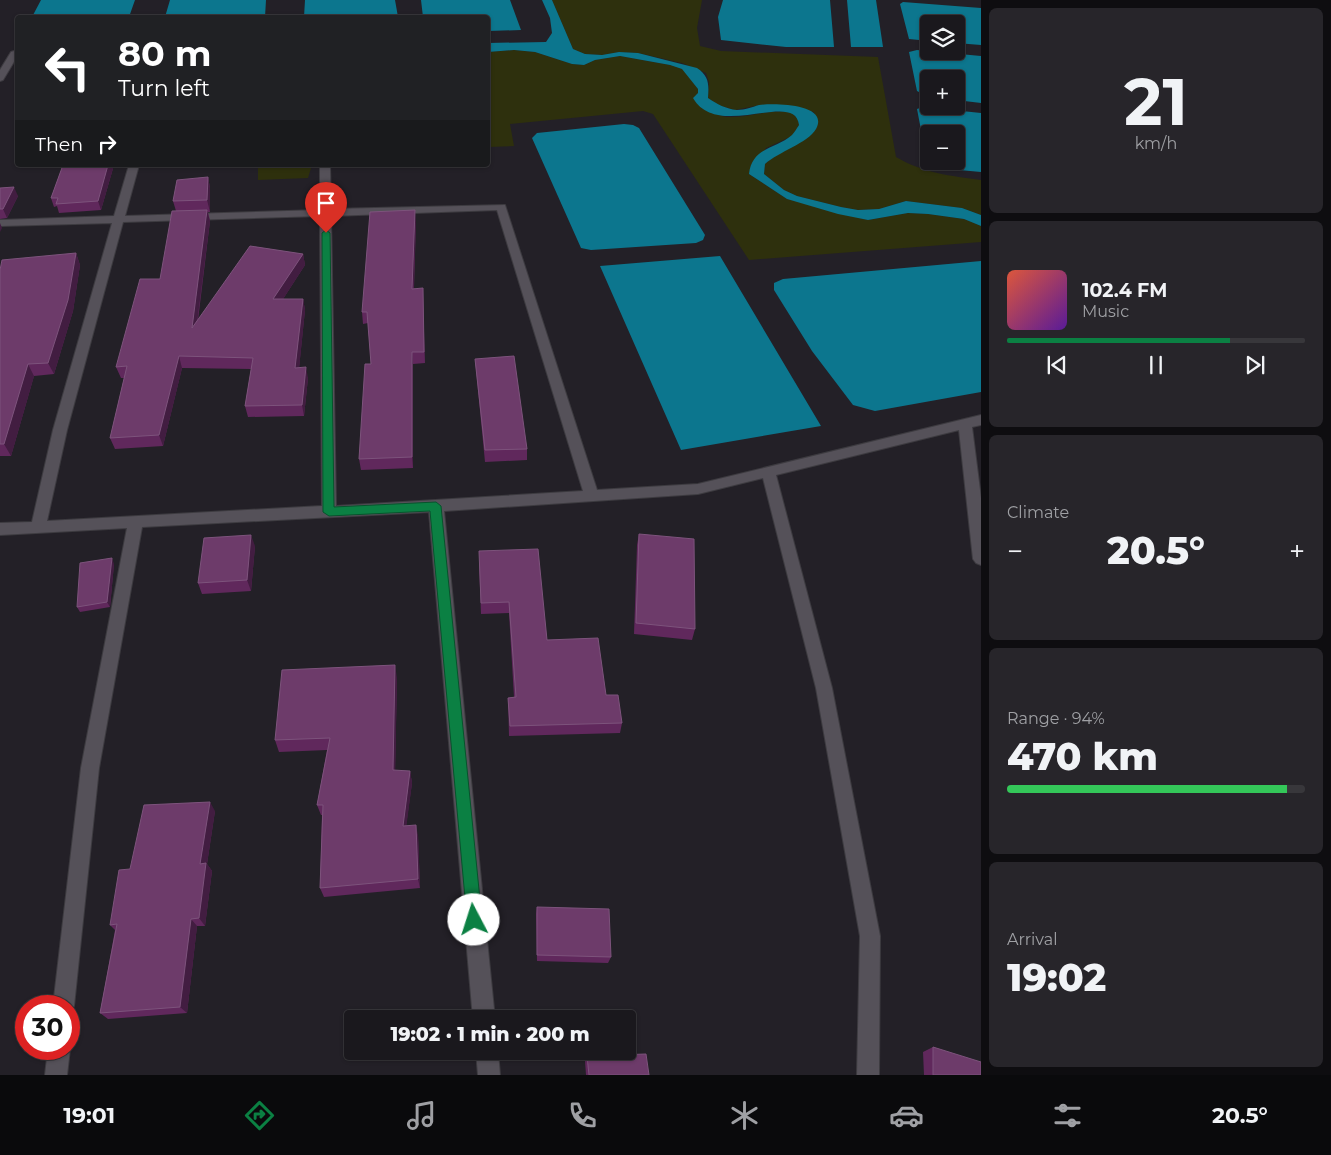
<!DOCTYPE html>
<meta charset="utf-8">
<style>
:root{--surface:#1a181d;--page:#27252a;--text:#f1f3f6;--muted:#9fa0a4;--line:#38373b;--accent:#0b8043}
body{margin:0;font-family:Montserrat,sans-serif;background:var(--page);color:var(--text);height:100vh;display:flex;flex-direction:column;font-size:19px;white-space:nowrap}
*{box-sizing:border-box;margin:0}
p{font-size:16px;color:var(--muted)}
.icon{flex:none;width:28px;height:28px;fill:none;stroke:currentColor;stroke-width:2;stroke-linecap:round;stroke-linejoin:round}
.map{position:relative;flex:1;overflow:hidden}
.panel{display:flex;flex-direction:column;gap:8px;padding:8px;background:#0e0d10;width:350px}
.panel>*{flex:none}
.banner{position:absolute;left:15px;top:15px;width:475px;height:152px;border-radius:5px;box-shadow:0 1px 4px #0004,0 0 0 1px var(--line);background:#202124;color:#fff;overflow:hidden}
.fabs{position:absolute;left:920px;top:15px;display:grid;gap:10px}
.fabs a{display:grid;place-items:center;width:45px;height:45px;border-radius:5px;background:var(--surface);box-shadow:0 1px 4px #0004,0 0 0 1px var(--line);font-size:25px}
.speed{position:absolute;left:15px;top:995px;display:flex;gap:10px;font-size:25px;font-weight:700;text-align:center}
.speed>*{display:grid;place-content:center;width:65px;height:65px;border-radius:50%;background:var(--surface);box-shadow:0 1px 4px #0004,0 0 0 1px var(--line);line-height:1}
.speed .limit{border:8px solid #d22;background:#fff;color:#111}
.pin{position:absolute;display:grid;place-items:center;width:42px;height:42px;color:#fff;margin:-51px -21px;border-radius:50% 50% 50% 0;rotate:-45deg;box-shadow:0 0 5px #0007}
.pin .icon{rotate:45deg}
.me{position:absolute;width:55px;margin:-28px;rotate:355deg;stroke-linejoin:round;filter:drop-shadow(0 0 4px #0008)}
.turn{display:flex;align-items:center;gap:18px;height:105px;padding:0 20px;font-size:22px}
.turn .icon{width:65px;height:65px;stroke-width:2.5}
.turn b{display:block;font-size:35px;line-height:42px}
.then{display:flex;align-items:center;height:48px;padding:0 20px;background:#0003;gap:10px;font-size:19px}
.big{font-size:38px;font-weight:800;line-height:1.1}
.panel .widget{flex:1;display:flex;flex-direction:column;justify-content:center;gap:8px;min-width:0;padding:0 18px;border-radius:8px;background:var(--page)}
.panel .dial{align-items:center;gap:0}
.dial b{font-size:65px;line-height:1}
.song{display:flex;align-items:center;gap:15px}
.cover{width:60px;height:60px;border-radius:8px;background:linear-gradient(135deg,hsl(10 70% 55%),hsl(270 70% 35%))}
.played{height:5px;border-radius:2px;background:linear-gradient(90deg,var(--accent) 75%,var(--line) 75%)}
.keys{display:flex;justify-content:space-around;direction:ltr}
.heat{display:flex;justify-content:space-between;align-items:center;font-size:28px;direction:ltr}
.charge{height:8px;border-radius:4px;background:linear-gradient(90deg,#34c759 94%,var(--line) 0)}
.trip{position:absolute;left:344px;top:1010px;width:292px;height:50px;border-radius:5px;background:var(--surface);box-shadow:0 1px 4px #0004,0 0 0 1px var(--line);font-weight:800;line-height:50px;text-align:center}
.tabs{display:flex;height:80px;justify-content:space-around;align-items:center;background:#0a0a0c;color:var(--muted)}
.tabs .icon{width:35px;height:35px}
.tabs .on{color:var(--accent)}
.tabs b{font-size:22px;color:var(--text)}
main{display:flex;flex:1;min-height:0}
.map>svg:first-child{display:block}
.green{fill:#2e300d}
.water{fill:#0c768e}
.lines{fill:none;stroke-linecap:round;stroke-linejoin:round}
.minor-casing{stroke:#3d3b40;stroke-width:2}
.minor{fill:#555159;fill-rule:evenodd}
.wall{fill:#60285c}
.shaded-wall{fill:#421d41}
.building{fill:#6d3b6a;stroke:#7d537c}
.route{fill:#0b8043;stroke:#07532c}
</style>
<main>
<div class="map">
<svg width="981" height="1075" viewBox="0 0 981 1075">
<rect width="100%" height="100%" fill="#232027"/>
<path class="green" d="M552,0h150l-5,28 3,18 21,5 157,6 18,100c27,16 55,19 85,23v35l-19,-7 -56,-7 -27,8 -21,1 -17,-3 -44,-11 -13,-6 -20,-16 1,-10c16,-15 37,-20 51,-36l-2,-16 -54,-7 -25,5 -17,-5 -10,-7 1,-16 -3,-9 -24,-10 -44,-10 -19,-1 -16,3 -18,-1 -12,-5z
M514,50l21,2 37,12 12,1 11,-5 25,-4 50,9 13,4 15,20 3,18c8,4 17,9 26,10 21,1 42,-8 64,-5l7,7 1,6 -7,11 -26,12 -17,26 38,25 81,21 40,-7 20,1 36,5 17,7v16l-232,18 -96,-146 -10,-3 -133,13 4,22 -26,1v-95z
M258,165h54l-4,13 -50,2z"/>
<path class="water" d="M41,0h94l-6,17h-97z
M170,0h96l-1,17h-100z
M305,0h90l3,17h-94z
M421,0h89l11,30 -33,1v-13l-65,-1z
M542,0h10l21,49 12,5 17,1 17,-3 19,1 59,15c12,8 12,16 11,30 9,6 18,11 29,12 8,0 15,-3 22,-5 14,-2 71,-2 57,24 -8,14 -38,23 -51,35l-1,10 20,16 13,6 44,11 17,3 21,-1 27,-8 56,7 19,7v11l-17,-7 -36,-5 -20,-1 -40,7 -30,-6 -51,-15 -38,-25c3,-27 27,-25 43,-39 2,-2 5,-7 7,-10 -4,-36 -81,16 -106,-27l5,-5v-4l-16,-20 -12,-4 -50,-9 -25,4 -11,5 -12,-1 -37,-12 -21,-2 -26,2v-9l58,-1 6,-9 -2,-15z
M723,0h107l4,47h-48l-65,-7 -3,-23z
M847,0h29l7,47h-32z
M903,2l78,6v37l-25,-2v-19h-27v17l-20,-2 -9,-35z
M917,50l64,6v47l-25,-3v-21h-27v18l-12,-6 -8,-39z
M923,107l58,6v59l-33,-3 -15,-8h23v-27h-27v24l-3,-2 -9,-47z
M624,124l9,1 6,3 66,107 -2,5 -7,3 -105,7 -10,-2 -49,-110 5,-5z
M720,256l101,170 -140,24 -81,-184z
M981,261v131l-106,19 -22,-6 -41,-54 -38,-61v-7l9,-4z"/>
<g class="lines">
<defs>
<path id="minor" d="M14,51l3,1 1,3 -15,25 -3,1v-11l11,-18z
M129,165h10l-14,51 195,-6v-45h10l1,44 174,-4 92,285 101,-6 283,-69v10l-9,2 9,71v67l-5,-2 -3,-4 -14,-129 -183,45 56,213 48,248 -1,139h-22l3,-139 -44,-248 -53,-210 -65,16 -254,17 51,508h-22l-44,-507 -287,15 -43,241 -25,238 -5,8v-8h-16l28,-238 46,-240 -127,7v-12l32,-1 21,-92 59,-207 -112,3v-6l114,-4zM497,210l86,281 -247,15 -5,-290zM320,216l2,290 -275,15 20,-91 56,-208z
M69,1046l1,3 -3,26h-22l3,-26h21z
M476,1051h22l2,24h-22z"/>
</defs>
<use href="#minor" class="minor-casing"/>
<use href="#minor" class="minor"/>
</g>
<path class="wall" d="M63,165h51l-13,45 -42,3 -2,-7 -3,1 -3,-9z
M208,177l2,11v24h-2l2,9 -12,99 105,-66 2,11 -22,34h20l2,11 -6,58 9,10 -4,38 -56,1 -3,-11 6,-37 -69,-1 -19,78 -48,3 -5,-11 14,-60h-3l-5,-11 44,-88 16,-68 -3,-10z
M0,188l18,8 -11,22 -7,1z
M416,222l-2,66 9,11 2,64 -12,1v104l-52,2 -2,-11 12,-95 -3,-41 -5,1 -1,-12z
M76,253l4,12 -7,46 -19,63 -20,2 -23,80h-11v-186z
M475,359l52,90v11l-42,2 -9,-92z
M639,534l56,95 -3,11 -58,-6 3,-89z
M255,546l-4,45 -49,3 -4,-11z
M479,562l68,78 59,55 16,28 -2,10 -111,3 -1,-38 6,-1 -5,-84 -28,1z
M114,564l-4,43 -30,5 -3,-5z
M397,678l-2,93h15l2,12 -6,43 12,9 2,53 -96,9 -4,-9 2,-73h-1l-4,-10 10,-55 -48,2 -4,-12z
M215,811l-8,53 5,7 -7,55h-8l-10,87 -79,6 -8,-6 15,-83 -5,-5 20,-56z
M537,907l74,50 -3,6 -71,-2 -1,-47z
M933,1047l48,28h-57l-1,-23z
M587,1056l62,19h-63l-1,-14z"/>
<path class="shaded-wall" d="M108,165h6l-13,45 -3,-9z
M208,177l2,11v24l-3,-12z
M14,187l4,9 -11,22 -4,-9z
M207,210l3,11 -15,118 -3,-11z
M415,210l1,12 -3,78 -1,-11z
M0,223l2,5 -2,4z
M76,253l4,12 -7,46 -19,63 -6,-11z
M303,254l2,11 -29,45 -3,-11z
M303,299l2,11 -7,69 -3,-11z
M412,352l1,12v104l-1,-11z
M179,356l3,12 -19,78 -4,-11z
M28,364l6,12 -23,80 -7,-12z
M306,367l2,11 -4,38 -2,-11z
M251,535l4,11 -4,45 -4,-11z
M112,558l2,6 -4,43 -3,-5z
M395,665l2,13 -2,104 -2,-12z
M410,771l2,12 -7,54 -2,-11z
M210,802l5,9 -8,53 5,7 -7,55 -6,-8 1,-54z
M416,825l2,10 2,53 -2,-9z
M191,919l6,7 -10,87 -7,-6z"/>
<path class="building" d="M63,165h45l-10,36 -42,3 2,-6h-7z
M208,177l-1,23 -34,1 4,-21z
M14,187l-11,22h-3v-21z
M207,210l-15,118 58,-82 53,8 -30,45h30l-8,69 11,-1 -4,38 -57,1 8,-48 -74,-2 -20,79 -49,3 17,-72 -11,1 24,-88h20l12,-68z
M415,210l-3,79 11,-1 1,64h-12v105l-53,2 6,-95h6l-4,-52h-5l8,-100z
M76,253l-8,47 -20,63 -20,1 -24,80h-4v-174l2,-10z
M514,356l13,93 -42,1 -10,-91z
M639,534l55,5 1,90 -59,-6z
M251,535l-4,45 -49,3 6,-45z
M538,549l9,91 51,-2 8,57h12l4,28 -112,3 -2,-28 8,-1 -7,-95 -28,1 -2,-52z
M112,558l-5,44 -30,5 3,-44z
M395,665l-2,105 17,1 -7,55 13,-1 2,54 -98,9 3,-83h-6l13,-67 -55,2 7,-70z
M210,802l-10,62 6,-1 -7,55 -8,1 -11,88 -80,6 17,-89 -7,1 9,-55 11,-1 14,-64z
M537,907l72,2 2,48 -74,-2z
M933,1047l48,15v13h-48z
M646,1054l3,21h-60l-2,-19z"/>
<path class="route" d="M326,230l4,3 4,274 102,-5 5,4 41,414 -2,5 -6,3 -5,-3 -2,-5 -37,-409 -101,5 -6,-4 -1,-279z"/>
</svg>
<div class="fabs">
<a><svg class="icon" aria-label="layers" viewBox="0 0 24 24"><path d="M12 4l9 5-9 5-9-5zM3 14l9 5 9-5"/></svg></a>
<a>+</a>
<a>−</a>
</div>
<div class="speed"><div class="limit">30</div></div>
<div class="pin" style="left:326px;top:233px;background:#d93025"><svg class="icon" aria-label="arrive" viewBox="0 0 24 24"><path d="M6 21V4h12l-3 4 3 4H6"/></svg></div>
<svg class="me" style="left:474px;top:920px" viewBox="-20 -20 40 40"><circle r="19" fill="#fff"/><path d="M0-13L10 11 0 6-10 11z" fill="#0b8043"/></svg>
<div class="trip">19:02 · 1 min · 200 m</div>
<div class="banner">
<div class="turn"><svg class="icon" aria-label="left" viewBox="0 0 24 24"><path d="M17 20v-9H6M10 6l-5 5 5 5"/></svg><div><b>80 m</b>Turn left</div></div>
<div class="then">Then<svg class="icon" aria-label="right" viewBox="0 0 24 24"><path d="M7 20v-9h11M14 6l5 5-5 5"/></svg></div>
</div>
</div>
<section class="panel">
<div class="widget dial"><b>21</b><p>km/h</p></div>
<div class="widget">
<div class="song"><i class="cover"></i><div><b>102.4 FM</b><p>Music</p></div></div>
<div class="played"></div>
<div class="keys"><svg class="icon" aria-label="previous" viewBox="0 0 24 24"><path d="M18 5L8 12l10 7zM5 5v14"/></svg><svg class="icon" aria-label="pause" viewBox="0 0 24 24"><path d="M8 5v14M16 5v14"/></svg><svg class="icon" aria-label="next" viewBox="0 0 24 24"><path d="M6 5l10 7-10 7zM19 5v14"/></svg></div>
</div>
<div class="widget"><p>Climate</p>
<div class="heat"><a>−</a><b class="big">20.5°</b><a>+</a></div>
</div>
<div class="widget"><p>Range · 94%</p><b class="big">470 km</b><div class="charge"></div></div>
<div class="widget"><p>Arrival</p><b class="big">19:02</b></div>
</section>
</main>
<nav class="tabs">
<b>19:01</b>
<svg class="icon on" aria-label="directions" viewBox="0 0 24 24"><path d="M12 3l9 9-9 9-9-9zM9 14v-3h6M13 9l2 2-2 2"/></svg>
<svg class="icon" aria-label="music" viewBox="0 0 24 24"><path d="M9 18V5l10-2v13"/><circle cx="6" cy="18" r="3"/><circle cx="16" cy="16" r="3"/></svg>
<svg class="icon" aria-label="phone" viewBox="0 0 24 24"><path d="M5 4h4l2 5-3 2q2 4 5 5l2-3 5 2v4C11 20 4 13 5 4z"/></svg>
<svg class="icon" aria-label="climate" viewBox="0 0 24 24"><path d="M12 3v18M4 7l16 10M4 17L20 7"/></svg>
<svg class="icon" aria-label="car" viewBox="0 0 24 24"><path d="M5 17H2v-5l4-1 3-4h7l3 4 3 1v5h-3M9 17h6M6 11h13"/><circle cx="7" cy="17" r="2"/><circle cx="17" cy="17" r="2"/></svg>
<svg class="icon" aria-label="filters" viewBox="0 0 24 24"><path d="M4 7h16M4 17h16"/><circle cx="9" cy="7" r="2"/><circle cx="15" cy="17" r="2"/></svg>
<b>20.5°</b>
</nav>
